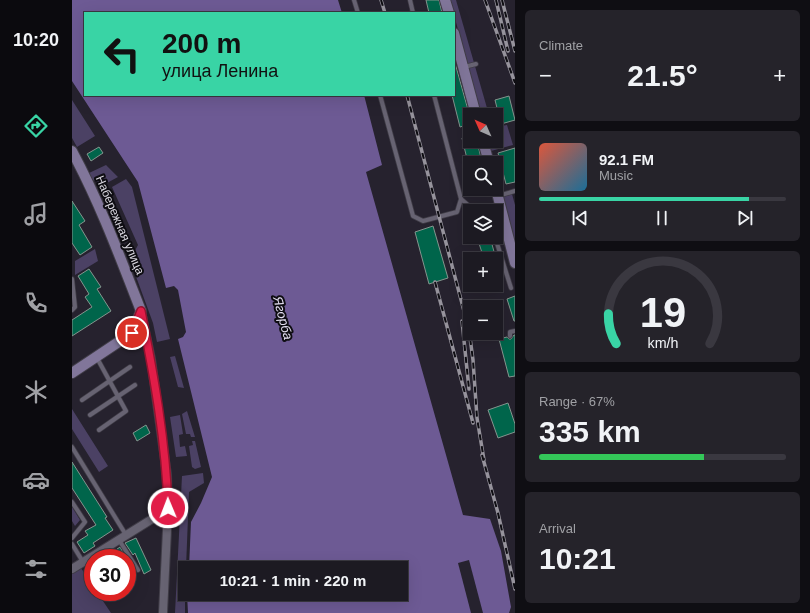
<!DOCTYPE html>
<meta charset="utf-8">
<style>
:root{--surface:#1c1a22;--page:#25232a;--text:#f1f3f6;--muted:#a0a1a5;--line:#3a3840;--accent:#39d4a5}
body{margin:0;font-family:Arial,sans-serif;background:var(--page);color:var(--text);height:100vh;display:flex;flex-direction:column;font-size:15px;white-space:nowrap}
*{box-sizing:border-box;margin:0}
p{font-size:13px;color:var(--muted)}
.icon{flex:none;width:22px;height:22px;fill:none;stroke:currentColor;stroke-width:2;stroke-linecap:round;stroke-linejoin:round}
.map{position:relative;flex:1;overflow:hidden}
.details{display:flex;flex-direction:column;gap:10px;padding:10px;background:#0f0e13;width:295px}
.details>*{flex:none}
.banner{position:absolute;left:12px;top:12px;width:371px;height:84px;border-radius:0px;box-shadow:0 4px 16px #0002,0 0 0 1px var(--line);background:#39d4a5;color:#111;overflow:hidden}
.needle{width:26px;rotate:315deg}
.tools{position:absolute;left:391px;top:108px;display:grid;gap:8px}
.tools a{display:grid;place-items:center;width:40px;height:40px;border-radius:0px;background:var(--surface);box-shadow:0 4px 16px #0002,0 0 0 1px var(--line);font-size:20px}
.speed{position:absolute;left:12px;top:549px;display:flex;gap:8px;font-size:20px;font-weight:700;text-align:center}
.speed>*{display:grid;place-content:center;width:52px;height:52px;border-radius:50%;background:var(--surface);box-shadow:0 4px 16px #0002,0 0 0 1px var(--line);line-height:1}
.speed .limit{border:6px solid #d22;background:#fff;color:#111}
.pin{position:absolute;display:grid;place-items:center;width:34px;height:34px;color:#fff;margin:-17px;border:2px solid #fff;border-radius:50%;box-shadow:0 1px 4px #0007}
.me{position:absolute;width:44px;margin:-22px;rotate:359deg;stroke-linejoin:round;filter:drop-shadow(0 0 3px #0008)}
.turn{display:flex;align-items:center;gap:14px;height:84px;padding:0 12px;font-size:18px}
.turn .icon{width:52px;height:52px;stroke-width:2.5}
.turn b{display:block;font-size:28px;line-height:34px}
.big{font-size:30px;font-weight:700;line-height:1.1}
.details .card{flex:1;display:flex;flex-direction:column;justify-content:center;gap:6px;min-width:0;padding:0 14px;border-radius:6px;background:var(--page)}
.details .dial{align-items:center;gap:0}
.dial svg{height:104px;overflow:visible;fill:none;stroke:var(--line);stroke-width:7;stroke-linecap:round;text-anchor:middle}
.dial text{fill:var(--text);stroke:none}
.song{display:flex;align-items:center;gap:12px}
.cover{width:48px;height:48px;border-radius:6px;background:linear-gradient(135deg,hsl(10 70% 55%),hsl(200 70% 35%))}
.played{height:4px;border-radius:2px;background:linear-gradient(90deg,var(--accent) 85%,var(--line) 85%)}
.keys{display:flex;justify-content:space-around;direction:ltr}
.heat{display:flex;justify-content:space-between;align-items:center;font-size:22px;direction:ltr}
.charge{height:6px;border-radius:3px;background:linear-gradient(90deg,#34c759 67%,var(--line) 0)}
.trip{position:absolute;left:106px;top:561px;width:230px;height:40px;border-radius:0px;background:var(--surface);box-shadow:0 4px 16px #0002,0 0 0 1px var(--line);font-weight:700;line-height:40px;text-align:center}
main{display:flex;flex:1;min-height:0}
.tab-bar{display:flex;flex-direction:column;width:72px;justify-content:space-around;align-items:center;background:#0b0a0e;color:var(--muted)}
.tab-bar .icon{width:28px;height:28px}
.tab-bar .on{color:var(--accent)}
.tab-bar b{font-size:18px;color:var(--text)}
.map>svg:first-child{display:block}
.green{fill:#4b4164}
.water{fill:#6d5a94}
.pier{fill:#26222e}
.building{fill:#00654b;stroke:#84958e}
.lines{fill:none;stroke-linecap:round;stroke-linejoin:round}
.service-casing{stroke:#403d47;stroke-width:5.5}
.minor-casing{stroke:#403d47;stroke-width:10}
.secondary-casing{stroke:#403d47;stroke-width:12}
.service{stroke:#676372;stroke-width:4}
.minor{stroke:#676372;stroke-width:8}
.secondary{stroke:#81769a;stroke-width:10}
.rail-casing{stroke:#96939c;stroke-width:3.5}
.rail{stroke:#0e0d12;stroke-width:2;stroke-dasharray:6;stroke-linecap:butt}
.route-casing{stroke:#92132f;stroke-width:10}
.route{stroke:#e11d48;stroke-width:7}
.labels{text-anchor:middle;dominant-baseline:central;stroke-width:4;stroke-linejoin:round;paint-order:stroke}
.street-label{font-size:12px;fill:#dbd9e1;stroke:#0e0d12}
.water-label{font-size:13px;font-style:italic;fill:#e4dff1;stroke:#0e0d12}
</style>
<main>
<nav class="tab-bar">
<b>10:20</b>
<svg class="icon on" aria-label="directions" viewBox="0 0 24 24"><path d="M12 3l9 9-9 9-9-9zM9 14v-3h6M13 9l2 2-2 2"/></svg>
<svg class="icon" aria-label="music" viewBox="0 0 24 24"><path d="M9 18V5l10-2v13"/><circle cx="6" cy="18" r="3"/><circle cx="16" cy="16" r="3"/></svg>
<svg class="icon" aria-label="phone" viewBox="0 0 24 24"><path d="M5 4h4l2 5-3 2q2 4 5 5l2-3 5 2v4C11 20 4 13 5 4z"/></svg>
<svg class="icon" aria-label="climate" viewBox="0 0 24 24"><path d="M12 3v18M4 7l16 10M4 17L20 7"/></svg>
<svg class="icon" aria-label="car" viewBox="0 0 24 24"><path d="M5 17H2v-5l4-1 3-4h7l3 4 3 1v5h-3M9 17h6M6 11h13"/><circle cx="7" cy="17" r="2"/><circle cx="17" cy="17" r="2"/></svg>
<svg class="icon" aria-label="filters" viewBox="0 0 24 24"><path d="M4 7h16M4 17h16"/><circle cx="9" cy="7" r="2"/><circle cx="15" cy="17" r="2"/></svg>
</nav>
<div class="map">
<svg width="443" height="613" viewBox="0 0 443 613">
<rect width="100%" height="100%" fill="#26222e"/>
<path class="green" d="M378,0h6l33,115h-8z
M0,100l23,36 -18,11 -5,-9z
M435,125l6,20 -22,6 -3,-10h8v-14z
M34,165l12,12 -13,7 -13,-4 -3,-7z
M54,179l6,8 38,152 -13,3 -4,-19 -23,-63 8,-15 -26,-58z
M440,194l3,11v43l-13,-51z
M23,249l3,12 -23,14v-14z
M103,356l9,32 -6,-1 -8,-30z
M0,409l36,57 -9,6 -27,-43z
M115,411l8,26h-4l-1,-3h-4l-4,-20z
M108,415l3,19 -4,1 1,12 5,-1 2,10 -11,1 -6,-40z
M120,441h3l6,26 -6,2 -3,-2 -3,-21 4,-1z
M131,473l1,10 -15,9 -3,76h-1v45h-10l7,-137z
M0,507l8,13 -5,6 -3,-5z
M9,568l12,18v6h4l14,21h-39v-39z"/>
<path class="water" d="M0,0h266l4,13h-257v82h279l18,70 -16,7 97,343 27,4 11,32 10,56 -2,6h-321l-1,-19h214v-26h-212l2,-46 10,-19 11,-26 -34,-138 5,-2 3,-5 -8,-42 -4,-4 -8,2 -28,-106 -66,-101z"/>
<path class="pier" d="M397,560l14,53h-12l-13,-50z"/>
<path class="building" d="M354,0h13l3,13h-13z
M382,63h1l15,54v7l-10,3 -8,-32h2z
M437,96l6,24 -14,4 -6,-24z
M398,136v5h7l5,22h-14l-6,-25z
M27,147l4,6 -12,8 -4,-7z
M443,148v34l-9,2 -8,-31z
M0,201l13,20 -6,4 13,22 -12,8 -8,-12z
M361,226l15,52 -19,6 -14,-52z
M405,237h13l6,22h-12z
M17,269l12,18 -4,2 14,22 -39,25v-16l20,-13 -7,-10 4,-3 -11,-18z
M443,296v25h-1l-7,-22z
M442,335h1v41l-6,1 -10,-38 8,-2 2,2h2z
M436,403l7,21v8l-17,6 -10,-28z
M74,425l4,8 -13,8 -4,-8z
M0,462l35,55 -2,1 8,12 -20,13 2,3 -11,7 -7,-11 11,-7 -3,-4 11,-6 -24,-37z
M64,538l15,32 -7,4 -9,-21 -2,2 -8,-12z
M48,547l6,11h-13l-3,-4z
M21,565v16l-7,-11z"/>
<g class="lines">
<defs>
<path id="service" d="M282,0l4,13
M338,0l3,13
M392,67l12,-3
M308,95l33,121 10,5 34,-9 4,-13 -27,-104
M426,196l17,-5
M389,199l14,12
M423,237l16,51
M0,279l3,28 -3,3
M438,336v-4l5,-1
M25,358l29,53 -27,19
M10,400l48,-33
M18,415l45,-30
M0,447l54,88
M0,502l13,20 -13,16
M47,540l19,30
M0,544l11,18"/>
<path id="minor" d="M69,311l10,48 16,116 1,34 -5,104
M0,569l96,-60"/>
<path id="secondary" d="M373,0l4,13
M382,33l22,82
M411,141l6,22
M0,151c28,52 48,106 69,160l-9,22 -60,40
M424,189l19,74"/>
</defs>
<use href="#service" class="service-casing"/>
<use href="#minor" class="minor-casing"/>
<use href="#secondary" class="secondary-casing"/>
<use href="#service" class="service"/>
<use href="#minor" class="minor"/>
<use href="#secondary" class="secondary"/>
<defs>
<path id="rail" d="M309,0l4,13
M413,0l30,83
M424,0l12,51
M430,0l13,51
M335,95l62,235 4,30 4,58 7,42
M363,282l38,141
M390,321l7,68
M410,455l16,58 17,76"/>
</defs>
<use href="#rail" class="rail-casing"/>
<use href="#rail" class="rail"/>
</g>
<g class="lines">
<defs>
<path id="route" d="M60,333l9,-22c13,65 25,131 27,197"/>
</defs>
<use href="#route" class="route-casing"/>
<use href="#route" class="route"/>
</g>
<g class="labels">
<g class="street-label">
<text transform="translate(48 225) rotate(67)">Набережная улица</text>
</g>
<g class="water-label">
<text transform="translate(211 318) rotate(75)">Ягорба</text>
</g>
</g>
</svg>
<div class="tools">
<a><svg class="needle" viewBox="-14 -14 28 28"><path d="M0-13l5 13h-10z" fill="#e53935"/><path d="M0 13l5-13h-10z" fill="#a0a1a5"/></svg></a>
<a><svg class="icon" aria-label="search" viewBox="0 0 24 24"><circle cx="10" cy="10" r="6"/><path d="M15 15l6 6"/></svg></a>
<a><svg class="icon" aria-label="layers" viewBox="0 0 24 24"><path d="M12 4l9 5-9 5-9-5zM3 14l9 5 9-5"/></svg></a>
<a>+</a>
<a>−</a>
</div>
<div class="speed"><div class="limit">30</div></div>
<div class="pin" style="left:60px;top:333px;background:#d93025"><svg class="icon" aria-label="arrive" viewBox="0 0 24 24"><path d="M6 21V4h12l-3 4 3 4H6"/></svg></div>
<svg class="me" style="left:96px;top:508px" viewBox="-20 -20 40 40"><circle r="17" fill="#e11d48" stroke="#fff" stroke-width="3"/><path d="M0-11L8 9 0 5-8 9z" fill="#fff"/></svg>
<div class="trip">10:21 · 1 min · 220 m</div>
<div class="banner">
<div class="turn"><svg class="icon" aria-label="left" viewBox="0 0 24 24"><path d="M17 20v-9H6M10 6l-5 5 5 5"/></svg><div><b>200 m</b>улица Ленина</div></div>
</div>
</div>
<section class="details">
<div class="card"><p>Climate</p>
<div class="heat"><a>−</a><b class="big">21.5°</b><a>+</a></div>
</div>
<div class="card">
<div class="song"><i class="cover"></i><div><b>92.1 FM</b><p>Music</p></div></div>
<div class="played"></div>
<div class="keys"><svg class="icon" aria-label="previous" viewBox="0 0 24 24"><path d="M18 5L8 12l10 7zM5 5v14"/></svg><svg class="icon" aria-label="pause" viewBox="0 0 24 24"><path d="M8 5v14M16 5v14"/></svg><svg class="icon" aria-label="next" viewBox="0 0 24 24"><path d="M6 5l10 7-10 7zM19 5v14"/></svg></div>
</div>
<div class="card dial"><svg viewBox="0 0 100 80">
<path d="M14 69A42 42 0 1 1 86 69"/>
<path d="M14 69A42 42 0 0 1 8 46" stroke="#39d4a5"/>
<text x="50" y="56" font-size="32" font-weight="700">19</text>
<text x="50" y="72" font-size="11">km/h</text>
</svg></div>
<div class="card"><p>Range · 67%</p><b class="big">335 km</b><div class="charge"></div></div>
<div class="card"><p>Arrival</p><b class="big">10:21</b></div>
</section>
</main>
